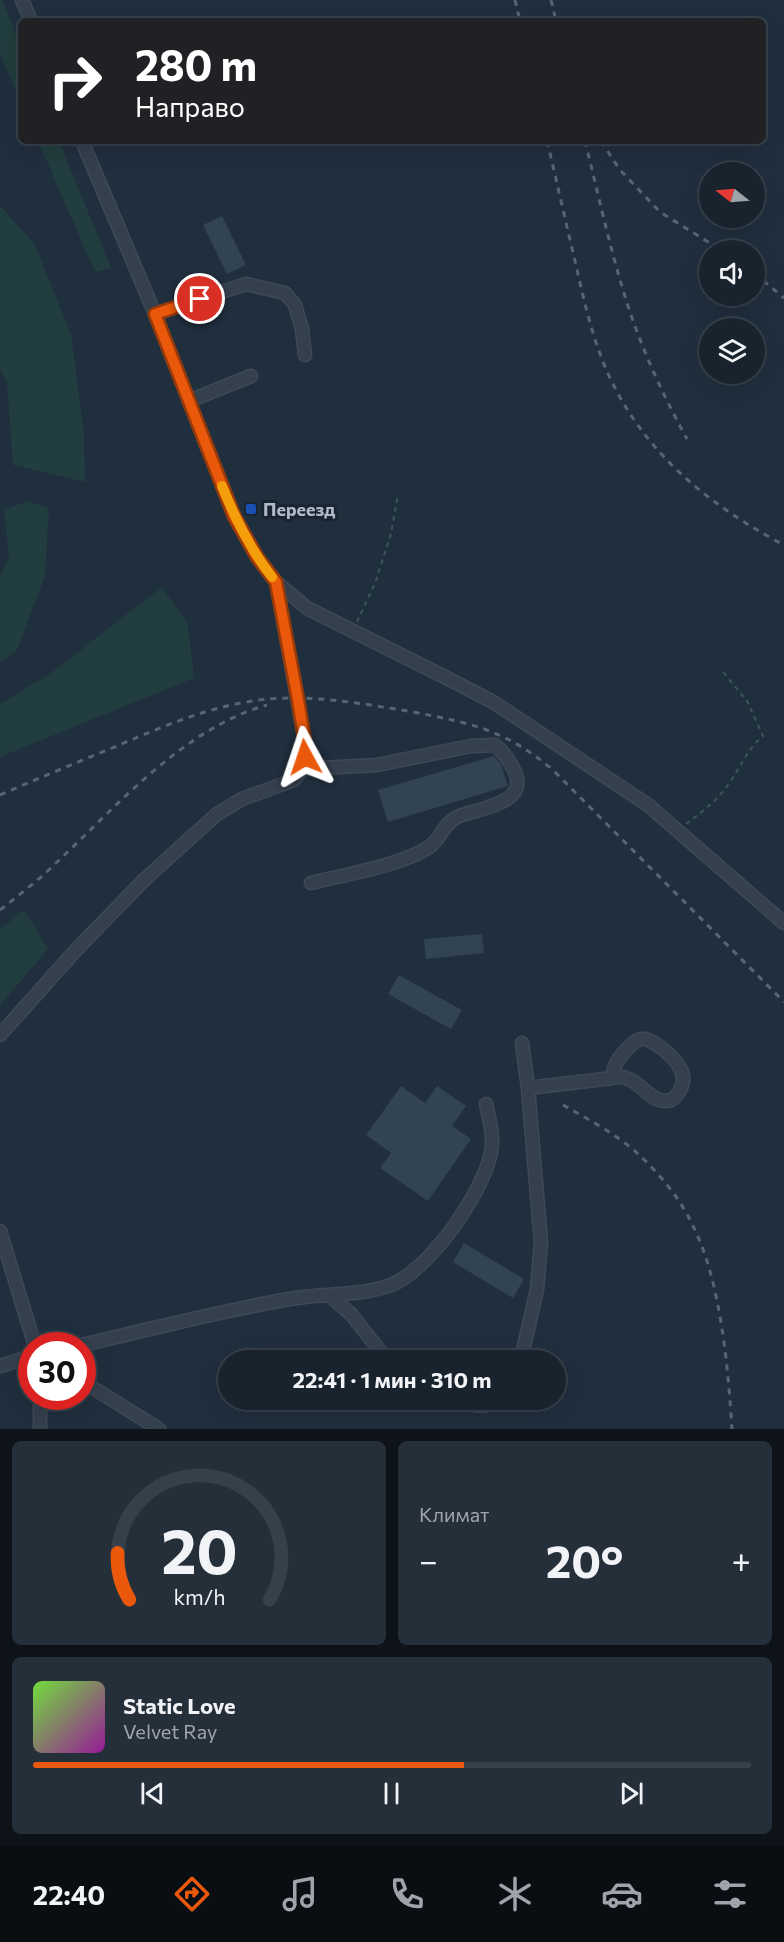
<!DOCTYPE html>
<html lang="ru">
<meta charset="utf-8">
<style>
:root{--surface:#18232e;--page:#252f3a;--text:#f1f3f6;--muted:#9fa4aa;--line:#36404a;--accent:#ea580c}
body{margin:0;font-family:Commissioner,sans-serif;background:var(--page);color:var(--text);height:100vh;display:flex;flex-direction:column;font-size:22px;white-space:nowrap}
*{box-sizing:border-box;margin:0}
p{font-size:20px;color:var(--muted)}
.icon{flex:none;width:33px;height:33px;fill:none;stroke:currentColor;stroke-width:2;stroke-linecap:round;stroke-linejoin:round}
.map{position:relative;height:1429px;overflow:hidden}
.drawer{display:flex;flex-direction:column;gap:12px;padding:12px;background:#0d1319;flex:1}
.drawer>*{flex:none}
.hud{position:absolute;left:18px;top:18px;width:748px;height:126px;border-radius:9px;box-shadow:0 6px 24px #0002,0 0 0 2px var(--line);background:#202124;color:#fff;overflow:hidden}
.needle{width:39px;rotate:287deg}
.controls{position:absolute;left:699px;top:162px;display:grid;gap:12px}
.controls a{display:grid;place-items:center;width:66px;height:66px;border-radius:50%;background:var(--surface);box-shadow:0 6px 24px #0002,0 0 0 2px var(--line);font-size:30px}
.speed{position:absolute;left:18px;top:1332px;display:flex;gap:12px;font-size:30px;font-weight:700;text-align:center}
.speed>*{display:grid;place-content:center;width:78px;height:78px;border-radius:50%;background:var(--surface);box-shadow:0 6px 24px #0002,0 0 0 2px var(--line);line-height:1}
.speed .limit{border:9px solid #d22;background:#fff;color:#111}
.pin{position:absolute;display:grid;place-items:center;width:51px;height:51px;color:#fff;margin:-26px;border:3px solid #fff;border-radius:50%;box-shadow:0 2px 6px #0007}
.me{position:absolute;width:66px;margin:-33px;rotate:355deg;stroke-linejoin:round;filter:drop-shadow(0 0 4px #0008)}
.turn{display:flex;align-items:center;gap:21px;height:126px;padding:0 18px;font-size:27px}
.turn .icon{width:78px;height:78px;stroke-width:2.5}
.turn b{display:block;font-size:42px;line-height:51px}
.big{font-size:45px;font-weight:700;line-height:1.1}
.drawer .widget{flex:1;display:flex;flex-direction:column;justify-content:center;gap:9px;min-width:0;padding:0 21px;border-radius:9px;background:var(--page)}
.drawer .dial{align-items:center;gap:0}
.dial svg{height:156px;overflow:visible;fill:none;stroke:var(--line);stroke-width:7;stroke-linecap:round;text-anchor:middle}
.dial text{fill:var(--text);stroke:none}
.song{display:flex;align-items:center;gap:18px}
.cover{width:72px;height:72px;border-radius:9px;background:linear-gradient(135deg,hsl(100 70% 55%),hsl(300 70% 35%))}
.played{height:6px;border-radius:3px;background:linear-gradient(90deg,var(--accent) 60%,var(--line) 60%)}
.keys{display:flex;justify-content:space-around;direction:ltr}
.heat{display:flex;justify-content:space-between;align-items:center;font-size:33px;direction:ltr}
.drawer .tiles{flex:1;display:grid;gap:12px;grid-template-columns:1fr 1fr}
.widget:last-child{grid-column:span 2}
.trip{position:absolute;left:218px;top:1350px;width:348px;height:60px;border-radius:30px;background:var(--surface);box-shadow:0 6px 24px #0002,0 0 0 2px var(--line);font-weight:700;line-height:60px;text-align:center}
.dock{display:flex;height:96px;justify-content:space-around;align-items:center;background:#0a0e12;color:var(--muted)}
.dock .icon{width:42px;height:42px}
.dock .on{color:var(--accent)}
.dock b{font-size:27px;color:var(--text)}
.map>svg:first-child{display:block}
.green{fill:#223d3f}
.building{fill:#324354}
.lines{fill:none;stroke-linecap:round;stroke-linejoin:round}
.minor-casing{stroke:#3e4956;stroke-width:15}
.path{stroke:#3b5657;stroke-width:2;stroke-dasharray:4.5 4.5;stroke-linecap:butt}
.minor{stroke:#34404e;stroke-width:12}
.rail{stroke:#566575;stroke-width:3;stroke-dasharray:6 6;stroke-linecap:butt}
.route-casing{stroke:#983908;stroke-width:15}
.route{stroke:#ea580c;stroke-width:10}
.slow{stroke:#f59e0b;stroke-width:10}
.transit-dot{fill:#1a4fb4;stroke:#1a2532;stroke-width:2}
.labels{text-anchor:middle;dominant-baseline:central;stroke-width:6;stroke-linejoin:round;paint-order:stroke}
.poi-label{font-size:18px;font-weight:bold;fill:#b0bbc9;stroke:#1a2532;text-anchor:start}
</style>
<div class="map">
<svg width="784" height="1429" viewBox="0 0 784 1429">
<rect width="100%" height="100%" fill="#202f3e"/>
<path class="green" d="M0,0h2l19,47v55l-21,-48z
M38,141h21l52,127 -16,4z
M0,206l35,39 36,89 13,102 1,46 -72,-17 -6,-82 -7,-14z
M28,501l21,7 -4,68 -28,74 -17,13v-87l9,-20 -5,-46z
M162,587l26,37 6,54 -194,79v-53l51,-31z
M24,910l24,39 -48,56v-76z"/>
<path class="building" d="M222,216l24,49 -19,9 -24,-49z
M494,756l7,8 7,22 -120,36 -10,-32z
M482,934l2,19 -58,6 -2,-20z
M399,975l63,35 -11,19 -63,-35z
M401,1086l24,17 12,-17 29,20 -14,20 19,13 -43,62 -48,-33 11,-15 -25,-18z
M464,1243l60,36 -11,19 -60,-36z"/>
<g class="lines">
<defs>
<path id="minor" d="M22,0l9,21
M155,314l91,-30 39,9 10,12 7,24 3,26
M189,401l62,-25
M276,582l31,26 140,70 46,24 26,17 129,86 136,118
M303,769l74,-4 94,-19 24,-1c9,7 14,15 19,25 17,35 -37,38 -57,47 -13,6 -17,23 -28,30 -26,18 -86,28 -118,36
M0,1035l76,-85 68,-70 73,-66 25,-15 52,-19 9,-11 2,-26 -25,-140 -4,-21 -19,-25 -23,-41 -79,-202 -73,-173
M528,1088l85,-10c4,-1 9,-2 13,0 16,4 26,28 45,22 4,-2 7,-6 9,-10 4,-7 4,-15 0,-22 -4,-9 -29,-32 -39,-29 -6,1 -11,7 -15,11 -8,9 -13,15 -13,28
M0,1231l35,115
M329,1295l22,19 36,46
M77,1346c72,-16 145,-36 219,-48 31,-5 65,-2 95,-13 39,-15 98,-99 101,-140 1,-14 -3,-27 -6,-41
M521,1360l16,-71 4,-47 -13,-154 -6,-45
M0,1366l32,-10
M82,1381l77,48
M40,1396v33
M457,1400c16,7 29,8 45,0"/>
</defs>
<use href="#minor" class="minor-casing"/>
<path class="path" d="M357,622l18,-39 16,-49 7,-40
M686,824c17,-13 32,-24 44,-42 11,-16 18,-34 33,-46l-16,-35 -24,-29"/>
<use href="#minor" class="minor"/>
<path class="rail" d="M515,0l5,21
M551,0l5,21
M547,141c10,41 19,83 29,124 9,41 19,84 38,121 37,73 100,122 170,159
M585,141c14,56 26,113 44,168 15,45 35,88 58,130
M601,141l19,29 40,42 61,38
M754,273l30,25
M0,795c39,-17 78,-33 117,-49 49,-21 98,-42 151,-47 49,-4 97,5 145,13 58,11 93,18 140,58l231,232
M0,910c19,-15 39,-30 56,-47 61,-57 128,-135 211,-158
M563,1105c25,14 51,28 73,47 23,21 45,47 58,76 27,55 34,140 38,201"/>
</g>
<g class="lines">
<defs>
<path id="route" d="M200,299l-45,15 79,202 23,41 19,25 22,118 7,43v14"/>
</defs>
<use href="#route" class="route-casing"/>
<use href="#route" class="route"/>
<path class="slow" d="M222,486c13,32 28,63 50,91"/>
</g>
<rect class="transit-dot" x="245" y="503" width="12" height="12" rx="3"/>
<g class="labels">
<g class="poi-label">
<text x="263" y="509">Переезд</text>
</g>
</g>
</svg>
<div class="controls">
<a><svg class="needle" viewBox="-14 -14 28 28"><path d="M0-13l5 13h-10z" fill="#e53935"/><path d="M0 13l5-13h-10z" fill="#9fa4aa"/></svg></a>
<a><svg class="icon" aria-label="sound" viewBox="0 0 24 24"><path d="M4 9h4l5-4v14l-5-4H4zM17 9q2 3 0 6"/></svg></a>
<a><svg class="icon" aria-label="layers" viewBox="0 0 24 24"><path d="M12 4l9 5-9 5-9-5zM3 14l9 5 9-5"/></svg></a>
</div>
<div class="speed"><div class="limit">30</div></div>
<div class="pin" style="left:200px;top:299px;background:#d93025"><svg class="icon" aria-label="arrive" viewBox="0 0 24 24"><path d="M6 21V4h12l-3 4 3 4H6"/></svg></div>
<svg class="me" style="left:305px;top:757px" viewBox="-20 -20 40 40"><path d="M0-17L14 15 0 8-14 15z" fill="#ea580c" stroke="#fff" stroke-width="4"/></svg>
<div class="trip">22:41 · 1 мин · 310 m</div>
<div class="hud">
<div class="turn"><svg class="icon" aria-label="right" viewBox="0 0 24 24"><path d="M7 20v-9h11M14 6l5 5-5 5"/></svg><div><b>280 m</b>Направо</div></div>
</div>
</div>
<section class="drawer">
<div class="tiles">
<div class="widget dial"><svg viewBox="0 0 100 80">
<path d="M14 69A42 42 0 1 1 86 69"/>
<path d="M14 69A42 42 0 0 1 8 45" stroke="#ea580c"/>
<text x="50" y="56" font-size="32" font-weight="700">20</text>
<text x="50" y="72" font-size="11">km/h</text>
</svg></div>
<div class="widget"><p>Климат</p>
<div class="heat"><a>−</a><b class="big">20°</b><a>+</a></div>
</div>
<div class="widget">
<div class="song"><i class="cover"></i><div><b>Static Love</b><p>Velvet Ray</p></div></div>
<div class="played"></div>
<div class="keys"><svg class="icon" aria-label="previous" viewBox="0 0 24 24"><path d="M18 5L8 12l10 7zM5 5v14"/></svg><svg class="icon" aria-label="pause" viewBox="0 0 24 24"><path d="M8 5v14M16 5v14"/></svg><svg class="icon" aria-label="next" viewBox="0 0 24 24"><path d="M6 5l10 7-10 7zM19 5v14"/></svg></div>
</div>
</div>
</section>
<nav class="dock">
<b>22:40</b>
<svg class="icon on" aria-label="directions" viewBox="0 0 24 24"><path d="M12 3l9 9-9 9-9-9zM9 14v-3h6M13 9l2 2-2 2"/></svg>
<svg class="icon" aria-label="music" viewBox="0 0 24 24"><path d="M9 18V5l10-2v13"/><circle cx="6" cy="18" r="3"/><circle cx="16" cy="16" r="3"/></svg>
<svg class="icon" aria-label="phone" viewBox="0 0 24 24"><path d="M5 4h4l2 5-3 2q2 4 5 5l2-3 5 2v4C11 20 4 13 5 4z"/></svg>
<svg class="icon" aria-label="climate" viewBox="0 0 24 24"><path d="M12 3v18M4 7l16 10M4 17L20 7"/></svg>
<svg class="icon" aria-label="car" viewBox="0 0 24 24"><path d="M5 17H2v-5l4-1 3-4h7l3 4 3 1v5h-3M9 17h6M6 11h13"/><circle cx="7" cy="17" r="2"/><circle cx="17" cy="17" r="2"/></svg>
<svg class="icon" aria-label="filters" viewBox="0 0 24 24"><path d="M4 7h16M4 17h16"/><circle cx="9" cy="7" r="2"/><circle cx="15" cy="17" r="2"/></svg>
</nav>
